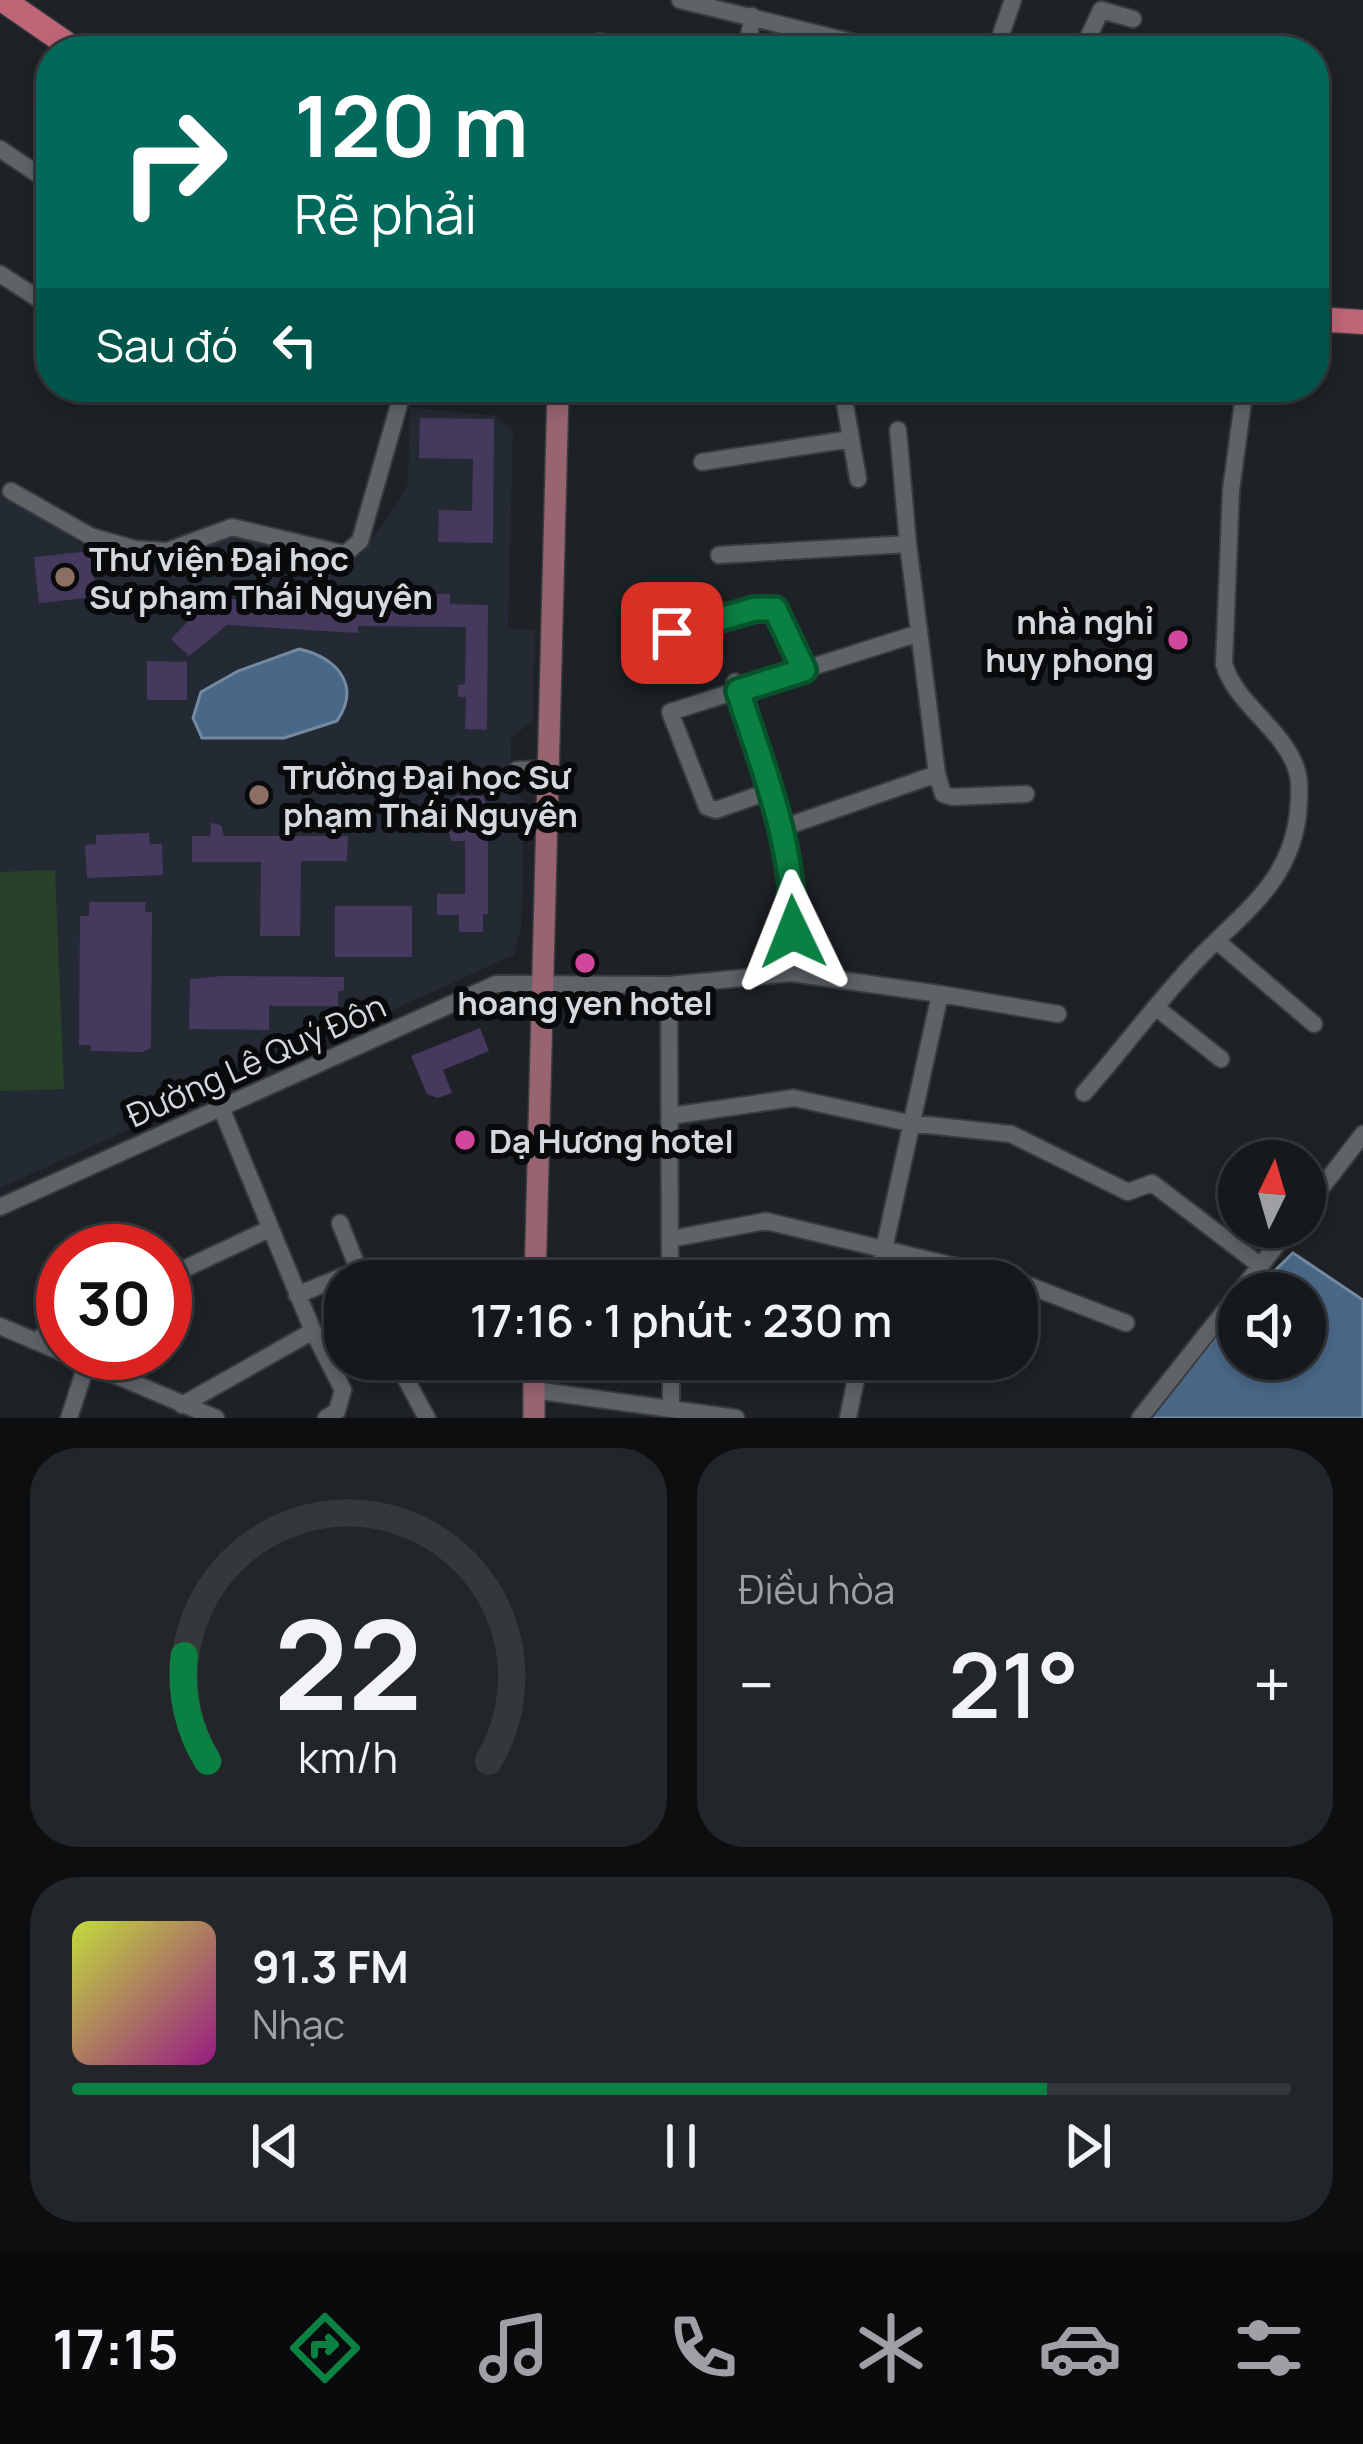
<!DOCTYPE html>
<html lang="vi">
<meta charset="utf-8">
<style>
:root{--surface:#16191c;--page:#232629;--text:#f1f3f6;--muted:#9ea0a3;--line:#35383b;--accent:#0b8043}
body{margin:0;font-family:Manrope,sans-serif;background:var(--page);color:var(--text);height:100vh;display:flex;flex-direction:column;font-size:45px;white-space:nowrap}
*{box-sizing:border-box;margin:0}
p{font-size:39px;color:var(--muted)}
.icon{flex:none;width:66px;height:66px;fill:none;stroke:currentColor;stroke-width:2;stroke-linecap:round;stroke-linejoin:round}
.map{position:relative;height:1418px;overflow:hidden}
.drawer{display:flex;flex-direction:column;gap:30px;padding:30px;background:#0c0e0f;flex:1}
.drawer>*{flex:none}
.top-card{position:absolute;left:36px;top:36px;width:1293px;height:366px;border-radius:48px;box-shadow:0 6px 18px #0003,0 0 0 3px var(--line);background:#00695c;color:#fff;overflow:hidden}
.needle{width:78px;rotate:5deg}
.tools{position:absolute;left:1218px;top:1140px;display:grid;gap:24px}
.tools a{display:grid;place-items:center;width:108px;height:108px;border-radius:50%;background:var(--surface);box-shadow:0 6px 18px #0003,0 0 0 3px var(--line);font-size:60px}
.speed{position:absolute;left:36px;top:1224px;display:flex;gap:24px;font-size:60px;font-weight:700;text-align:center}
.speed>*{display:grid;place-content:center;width:156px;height:156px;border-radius:50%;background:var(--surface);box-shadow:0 6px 18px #0003,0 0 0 3px var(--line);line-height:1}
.speed .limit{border:18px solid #d22;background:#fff;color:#111}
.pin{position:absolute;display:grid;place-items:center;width:102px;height:102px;color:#fff;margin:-51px;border-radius:24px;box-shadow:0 6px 18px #0006}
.me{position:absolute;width:132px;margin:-66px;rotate:358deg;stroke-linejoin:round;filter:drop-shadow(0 0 9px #0008)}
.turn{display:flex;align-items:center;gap:42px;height:252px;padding:0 60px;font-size:54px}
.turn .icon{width:156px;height:156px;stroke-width:2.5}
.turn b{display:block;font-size:84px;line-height:102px}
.then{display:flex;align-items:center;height:114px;padding:0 60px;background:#0003;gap:24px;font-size:45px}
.big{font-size:90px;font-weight:600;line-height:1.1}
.drawer .widget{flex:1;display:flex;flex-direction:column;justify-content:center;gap:18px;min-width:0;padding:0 42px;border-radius:48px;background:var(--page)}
.drawer .dial{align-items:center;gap:0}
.dial svg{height:312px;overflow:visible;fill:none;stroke:var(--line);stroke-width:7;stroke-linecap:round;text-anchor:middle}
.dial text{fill:var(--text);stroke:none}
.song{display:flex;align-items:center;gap:36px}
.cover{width:144px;height:144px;border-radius:18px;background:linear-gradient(135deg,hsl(70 70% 55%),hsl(310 70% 35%))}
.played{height:12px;border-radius:6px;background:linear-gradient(90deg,var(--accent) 80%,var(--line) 80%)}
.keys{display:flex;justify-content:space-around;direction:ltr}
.heat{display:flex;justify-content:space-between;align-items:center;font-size:66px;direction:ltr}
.drawer .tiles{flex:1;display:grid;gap:30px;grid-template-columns:1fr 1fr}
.widget:last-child{grid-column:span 2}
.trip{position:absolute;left:324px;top:1260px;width:714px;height:120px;border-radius:48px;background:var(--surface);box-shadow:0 6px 18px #0003,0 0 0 3px var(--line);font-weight:600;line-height:120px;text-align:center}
.tab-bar{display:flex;height:192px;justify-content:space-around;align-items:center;background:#090a0b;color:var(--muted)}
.tab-bar .icon{width:84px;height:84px}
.tab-bar .active{color:var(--accent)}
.tab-bar b{font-size:54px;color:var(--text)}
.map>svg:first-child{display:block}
.built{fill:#242a34}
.green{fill:#28422a}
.water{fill:#496888;stroke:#738aa1;stroke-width:3}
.building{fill:#45395e}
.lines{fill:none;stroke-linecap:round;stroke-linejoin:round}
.minor-casing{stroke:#393c3f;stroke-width:20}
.major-casing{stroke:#393c3f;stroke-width:24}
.highway-casing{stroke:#393c3f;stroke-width:27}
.minor{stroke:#5f6368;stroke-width:16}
.major{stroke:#986470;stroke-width:21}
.highway{stroke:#be6576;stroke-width:24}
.route-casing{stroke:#07532c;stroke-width:30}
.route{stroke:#0b8043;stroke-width:21}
.education-dot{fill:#8d6e63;stroke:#090a0c;stroke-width:4.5}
.hotel-dot{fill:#d1479c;stroke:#090a0c;stroke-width:4.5}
.labels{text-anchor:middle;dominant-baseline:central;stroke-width:12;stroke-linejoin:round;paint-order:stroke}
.poi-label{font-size:33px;font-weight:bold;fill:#d6d9dc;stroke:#090a0c;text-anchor:start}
.street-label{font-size:33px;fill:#d6d9dc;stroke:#090a0c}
</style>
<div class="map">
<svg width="1363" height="1418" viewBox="0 0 1363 1418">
<rect width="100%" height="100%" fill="#1e2125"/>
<path class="built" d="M410,407l87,9 16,16 -5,197 27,1 -2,91 -22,17v48l14,17 -4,125 -7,27 -514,233v-699l85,58 26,7 35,4 45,-4 33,-22 119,28 19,-6 39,-56 7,-15z"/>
<path class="green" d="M55,870l9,219 -64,2v-219z"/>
<path class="water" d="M299,649c39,9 62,37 38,72l-53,17h-82l-9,-20 8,-26 37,-21z
M1293,1253l70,47v118h-213l89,-110v51h66v-66h-53z"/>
<path class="building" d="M420,418l74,1 -1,124 -55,-1 1,-32 33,1 1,-52 -54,-1z
M92,551l4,46 -57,6 -5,-46z
M361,593l89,1v10l38,1 -1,125 -22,-1 1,-32h-8v-12l7,-1 1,-57 -108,-1v7l-131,-8 -38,31 -18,-17 31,-32 17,-8 142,1z
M147,661l40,1v38h-40z
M456,796h28l4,18v100h-5v18h-24v-17h-22v-21h28v-53h-14l-4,-17 1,-23z
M211,823l10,2 3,11h124l-1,25h-46l-1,75h-40l1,-74h-69v-26h18z
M149,833l1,11h12l1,31 -76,3 -2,-33 11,-1v-9z
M89,902h57l-1,10h7l-1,136 -9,4 -51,-1v-6h-12l1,-129h9z
M335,906h77v51h-77z
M222,976l122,1v14h-6v15h-69v24l-80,-1 1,-50z
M480,1028l9,23 -46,19 9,23 -14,5 -11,-4 -16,-38z"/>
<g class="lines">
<defs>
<path id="minor" d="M680,0l208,51
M600,42l31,9
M747,51l5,-35
M995,51l18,-51
M1082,51l19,-41 32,9
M0,149l51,34
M0,274l51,33
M172,387l16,5 13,-5
M842,387l16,92
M898,430l10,114
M702,462l149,-23
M11,491l79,45 45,13 32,2 65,-24 113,27 15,-13 44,-154
M719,555l189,-11 29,230
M672,633l83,-24h20l29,61
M735,682l47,146 12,63 -2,82
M517,770l30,-1
M770,791l-54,19 -9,-3 -37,-95 246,-78
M782,828l155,-54 6,20 9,3 74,-3
M1218,942l96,82
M669,985l1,296
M940,994l118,20
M1158,1009l63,50
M1084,1093c38,-43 73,-91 113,-133 45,-47 93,-77 101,-146 1,-15 3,-32 -2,-46 -13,-39 -61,-65 -72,-104l7,-174 14,-103
M222,1110l91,221 30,59 -6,21 -11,7
M670,1116l124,-18 115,25 102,11 117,58 24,-9 109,83
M0,1207l496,-223 173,1 123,-12 148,21 -63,287
M1305,1209l58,-75
M340,1223l23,58
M670,1239l96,-18 251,60
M165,1278l104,-49
M1017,1281l109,42
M297,1295l61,-25
M0,1326l216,92
M34,1341l29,-15
M395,1359l32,59
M671,1359v47
M533,1390l203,28
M182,1405l131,-74
M69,1418l18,-55
M848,1418l12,-59
M1140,1418l151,-191"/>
<path id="major" d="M535,1281l23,-891
M534,1418v-59"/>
<path id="highway" d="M3,0l74,51
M1314,319l49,3
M548,387h19"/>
</defs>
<use href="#minor" class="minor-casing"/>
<use href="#major" class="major-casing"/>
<use href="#highway" class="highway-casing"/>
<use href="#minor" class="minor"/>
<use href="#major" class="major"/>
<use href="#highway" class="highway"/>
</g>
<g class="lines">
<defs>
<path id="route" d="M672,633l83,-24h20l29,61 -66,21c26,79 57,157 55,241"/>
</defs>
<use href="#route" class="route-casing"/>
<use href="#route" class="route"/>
</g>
<g class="education-dot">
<circle cx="65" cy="577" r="12"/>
<circle cx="259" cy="795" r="12"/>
</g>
<g class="hotel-dot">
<circle cx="1178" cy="640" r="12"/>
<circle cx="585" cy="963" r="12"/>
<circle cx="465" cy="1140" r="12"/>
</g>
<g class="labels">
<g class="poi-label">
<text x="89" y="558">Thư viện Đại học<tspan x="89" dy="38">Sư phạm Thái Nguyên</tspan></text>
<text x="1154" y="621" text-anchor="end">nhà nghỉ<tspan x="1154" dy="38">huy phong</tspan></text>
<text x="283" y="776">Trường Đại học Sư<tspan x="283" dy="38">phạm Thái Nguyên</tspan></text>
<text x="585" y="1002" text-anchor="middle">hoang yen hotel</text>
<text x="489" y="1140">Dạ Hương hotel</text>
</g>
<g class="street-label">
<text transform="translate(256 1060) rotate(-24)">Đường Lê Quý Đôn</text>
</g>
</g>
</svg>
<div class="tools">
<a><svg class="needle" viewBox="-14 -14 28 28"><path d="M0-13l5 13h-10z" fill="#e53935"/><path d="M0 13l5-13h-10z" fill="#9ea0a3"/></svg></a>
<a><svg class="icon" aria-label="sound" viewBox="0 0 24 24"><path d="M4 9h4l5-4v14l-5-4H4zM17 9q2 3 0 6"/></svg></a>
</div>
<div class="speed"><div class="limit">30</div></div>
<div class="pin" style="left:672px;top:633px;background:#d93025"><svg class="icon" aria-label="arrive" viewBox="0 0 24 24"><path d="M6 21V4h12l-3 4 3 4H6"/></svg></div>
<svg class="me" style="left:793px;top:932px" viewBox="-20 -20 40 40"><path d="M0-17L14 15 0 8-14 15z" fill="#0b8043" stroke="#fff" stroke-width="4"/></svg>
<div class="trip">17:16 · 1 phút · 230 m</div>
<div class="top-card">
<div class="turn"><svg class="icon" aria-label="right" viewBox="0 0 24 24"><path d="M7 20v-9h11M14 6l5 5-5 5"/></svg><div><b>120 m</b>Rẽ phải</div></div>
<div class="then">Sau đó<svg class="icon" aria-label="left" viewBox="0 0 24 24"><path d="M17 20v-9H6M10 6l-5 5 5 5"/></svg></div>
</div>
</div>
<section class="drawer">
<div class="tiles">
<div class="widget dial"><svg viewBox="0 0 100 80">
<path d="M14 69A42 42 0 1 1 86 69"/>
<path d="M14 69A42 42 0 0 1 8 42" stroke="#0b8043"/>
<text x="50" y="56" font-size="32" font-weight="700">22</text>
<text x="50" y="72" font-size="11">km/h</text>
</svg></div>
<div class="widget"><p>Điều hòa</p>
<div class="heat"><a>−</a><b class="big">21°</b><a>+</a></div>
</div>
<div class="widget">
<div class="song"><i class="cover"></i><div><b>91.3 FM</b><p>Nhạc</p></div></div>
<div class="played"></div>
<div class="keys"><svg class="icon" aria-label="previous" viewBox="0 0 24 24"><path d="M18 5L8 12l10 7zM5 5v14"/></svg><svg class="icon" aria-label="pause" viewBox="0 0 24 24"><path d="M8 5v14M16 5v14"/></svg><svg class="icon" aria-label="next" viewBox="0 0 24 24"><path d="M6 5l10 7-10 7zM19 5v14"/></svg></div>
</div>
</div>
</section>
<nav class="tab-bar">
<b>17:15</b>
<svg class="icon active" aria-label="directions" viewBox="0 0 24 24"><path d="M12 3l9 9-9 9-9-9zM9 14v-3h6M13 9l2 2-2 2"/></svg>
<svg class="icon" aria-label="music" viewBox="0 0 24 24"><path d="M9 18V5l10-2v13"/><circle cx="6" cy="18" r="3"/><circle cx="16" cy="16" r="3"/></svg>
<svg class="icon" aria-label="phone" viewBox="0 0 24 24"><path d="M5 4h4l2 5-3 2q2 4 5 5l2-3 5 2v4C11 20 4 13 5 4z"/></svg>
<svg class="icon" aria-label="climate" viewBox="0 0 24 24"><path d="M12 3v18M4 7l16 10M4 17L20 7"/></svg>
<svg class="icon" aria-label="car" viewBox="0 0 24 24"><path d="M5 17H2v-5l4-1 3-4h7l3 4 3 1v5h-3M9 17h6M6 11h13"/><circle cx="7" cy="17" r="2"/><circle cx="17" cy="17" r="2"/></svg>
<svg class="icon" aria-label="filters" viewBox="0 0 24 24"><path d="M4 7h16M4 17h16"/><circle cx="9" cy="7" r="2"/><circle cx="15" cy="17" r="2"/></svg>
</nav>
